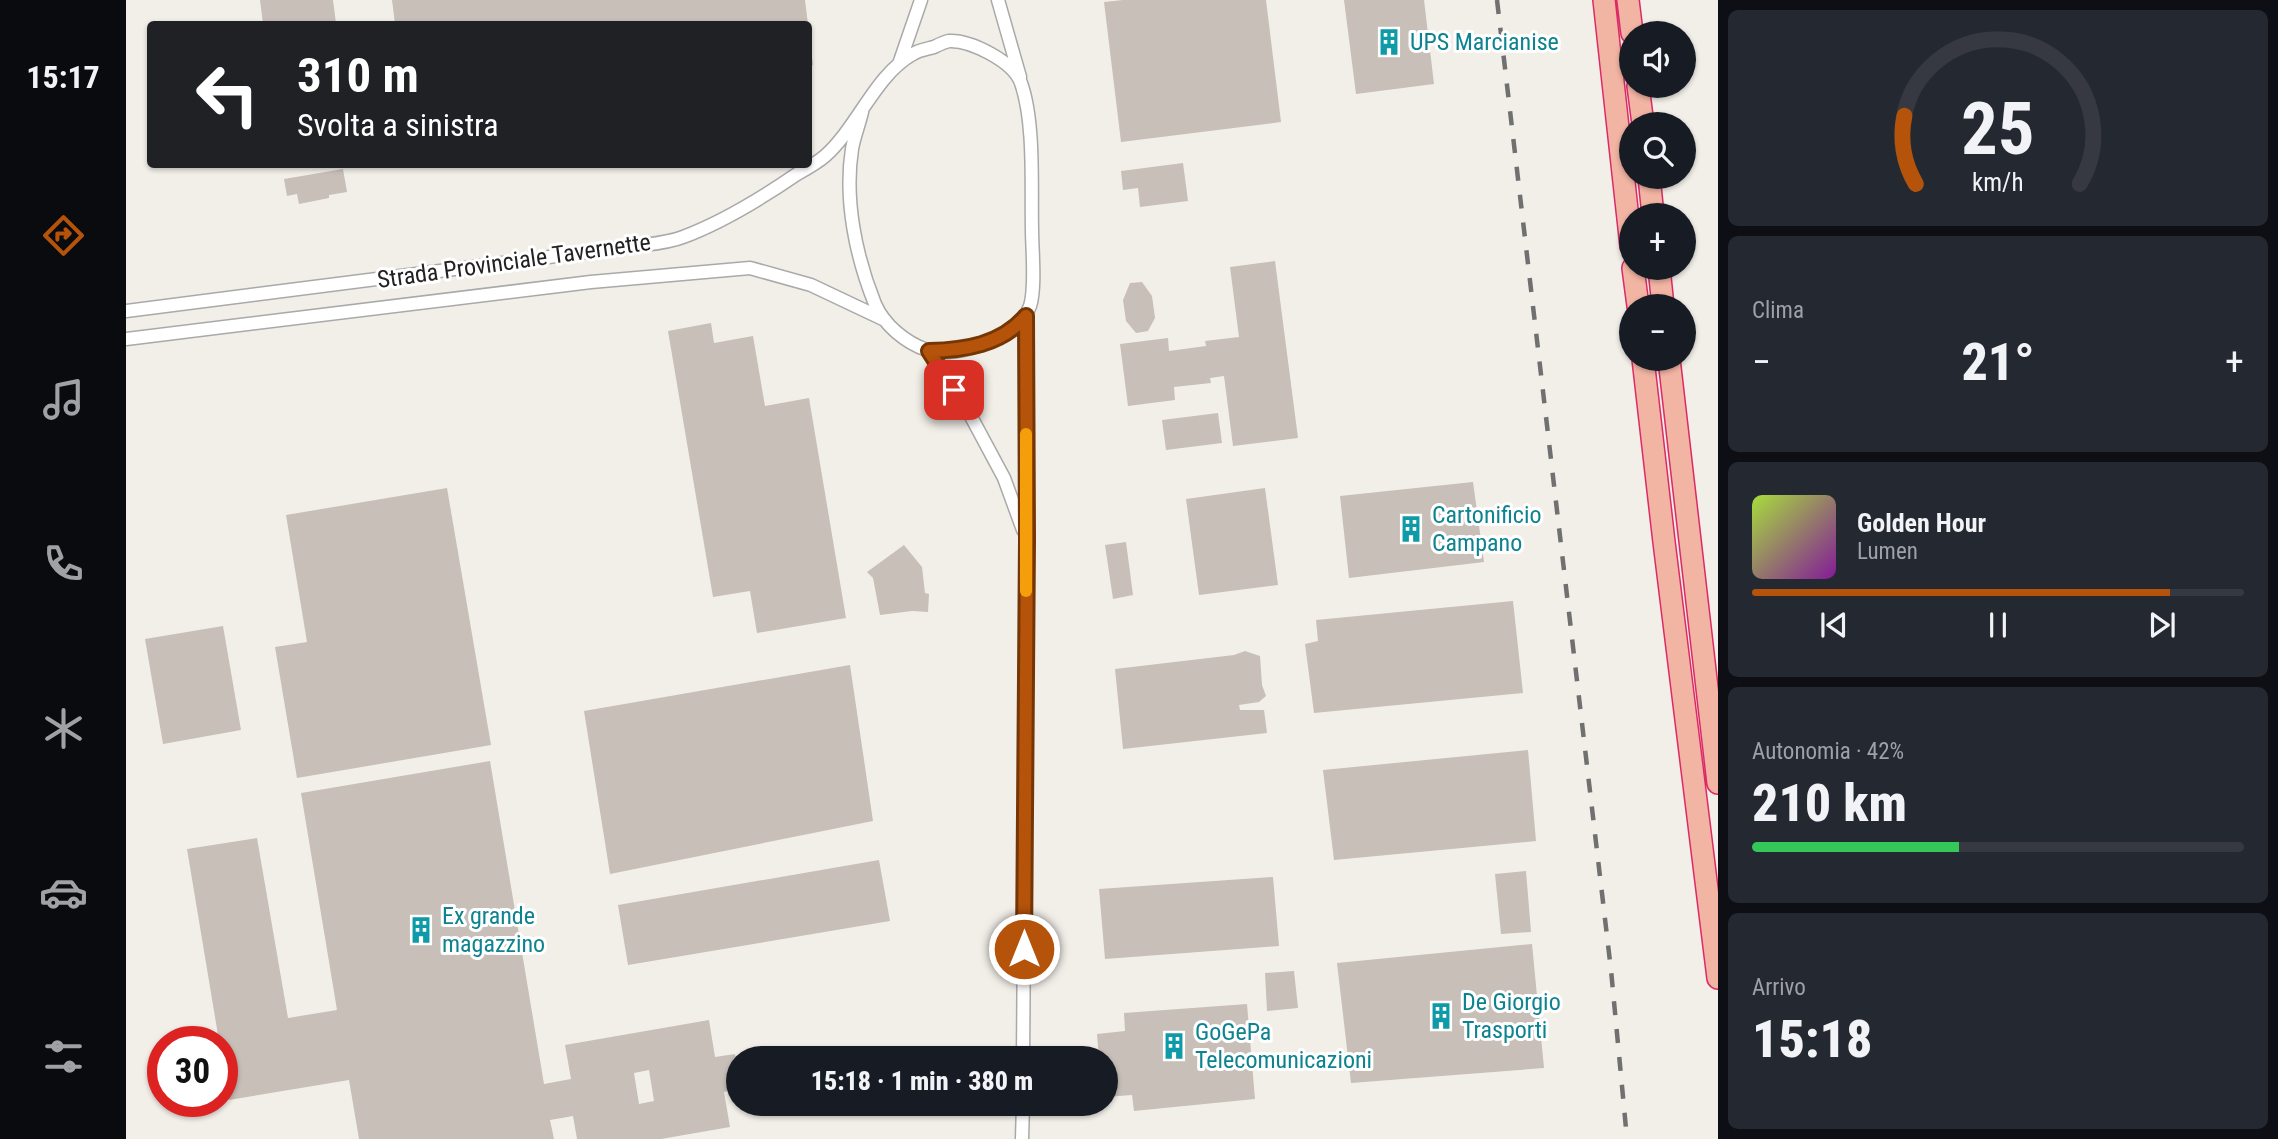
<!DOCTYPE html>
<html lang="it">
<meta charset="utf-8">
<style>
:root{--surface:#171b24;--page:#242831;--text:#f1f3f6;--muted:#9ea1a6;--line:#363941;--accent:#b45309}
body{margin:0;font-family:"Roboto Condensed",sans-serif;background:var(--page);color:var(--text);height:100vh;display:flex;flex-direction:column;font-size:26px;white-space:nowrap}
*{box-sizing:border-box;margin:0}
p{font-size:23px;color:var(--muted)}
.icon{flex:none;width:38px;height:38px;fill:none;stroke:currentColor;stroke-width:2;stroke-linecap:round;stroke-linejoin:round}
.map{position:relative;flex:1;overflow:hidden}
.details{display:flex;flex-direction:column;gap:10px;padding:10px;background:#0d0f14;width:560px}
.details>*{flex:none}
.top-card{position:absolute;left:21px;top:21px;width:665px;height:147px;border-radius:7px;box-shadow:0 2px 5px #0004;background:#202124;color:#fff;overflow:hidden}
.fabs{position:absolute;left:1493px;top:21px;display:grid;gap:14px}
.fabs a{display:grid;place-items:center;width:77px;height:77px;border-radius:50%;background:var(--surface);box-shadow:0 2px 5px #0004;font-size:35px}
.speed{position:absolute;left:21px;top:1026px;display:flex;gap:14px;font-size:35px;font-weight:700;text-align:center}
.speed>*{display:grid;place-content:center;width:91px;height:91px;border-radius:50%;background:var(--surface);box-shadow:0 2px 5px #0004;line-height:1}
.speed .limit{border:10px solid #d22;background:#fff;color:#111}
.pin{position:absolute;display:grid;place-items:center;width:60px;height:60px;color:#fff;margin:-30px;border-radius:14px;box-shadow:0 4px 10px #0006}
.me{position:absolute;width:77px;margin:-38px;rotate:0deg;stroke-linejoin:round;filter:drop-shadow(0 0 5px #0008)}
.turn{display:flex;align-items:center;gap:24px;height:147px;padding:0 35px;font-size:32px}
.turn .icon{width:91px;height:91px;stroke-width:2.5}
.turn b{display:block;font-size:49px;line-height:60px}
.big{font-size:52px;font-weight:800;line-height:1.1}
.details .tile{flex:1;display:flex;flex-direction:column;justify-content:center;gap:10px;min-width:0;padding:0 24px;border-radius:10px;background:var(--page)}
.details .dial{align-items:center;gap:0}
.dial svg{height:182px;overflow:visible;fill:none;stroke:var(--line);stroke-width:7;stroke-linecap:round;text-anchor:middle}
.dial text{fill:var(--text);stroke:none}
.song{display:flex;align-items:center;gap:21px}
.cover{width:84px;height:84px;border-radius:10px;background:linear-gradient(135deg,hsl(80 70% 55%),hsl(290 70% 35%))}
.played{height:7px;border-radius:4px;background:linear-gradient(90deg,var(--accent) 85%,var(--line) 85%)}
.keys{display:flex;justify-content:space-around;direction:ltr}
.heat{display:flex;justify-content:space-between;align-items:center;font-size:38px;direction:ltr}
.charge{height:10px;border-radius:5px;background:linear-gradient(90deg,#34c759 42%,var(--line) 0)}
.trip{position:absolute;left:600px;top:1046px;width:392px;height:70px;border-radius:35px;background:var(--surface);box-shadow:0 2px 5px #0004;font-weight:800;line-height:70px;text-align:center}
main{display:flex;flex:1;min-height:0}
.tab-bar{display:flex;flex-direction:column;width:126px;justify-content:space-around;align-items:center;background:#090b0e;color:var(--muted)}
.tab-bar .icon{width:49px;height:49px}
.tab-bar .on{color:var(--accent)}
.tab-bar b{font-size:32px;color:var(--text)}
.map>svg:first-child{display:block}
.building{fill:#c7bfb8;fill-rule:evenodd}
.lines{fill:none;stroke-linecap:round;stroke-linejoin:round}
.minor-casing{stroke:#a9a9a9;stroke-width:15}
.trunk-casing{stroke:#dc2a67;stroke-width:24}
.minor{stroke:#fff;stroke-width:12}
.trunk{stroke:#f2b4a3;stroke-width:21}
.rail{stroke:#707070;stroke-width:4.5;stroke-dasharray:14 14;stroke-linecap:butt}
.route-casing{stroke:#753606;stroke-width:18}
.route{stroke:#b45309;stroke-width:12}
.slow{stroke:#f59e0b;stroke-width:12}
.labels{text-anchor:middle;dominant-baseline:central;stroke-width:6;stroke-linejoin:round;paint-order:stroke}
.culture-label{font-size:24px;fill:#0d838f;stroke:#fff;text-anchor:start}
.street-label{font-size:24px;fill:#222;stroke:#fff}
</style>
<main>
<nav class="tab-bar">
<b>15:17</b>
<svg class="icon on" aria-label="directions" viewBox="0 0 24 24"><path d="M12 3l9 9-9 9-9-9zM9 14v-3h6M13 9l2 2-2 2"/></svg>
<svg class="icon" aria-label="music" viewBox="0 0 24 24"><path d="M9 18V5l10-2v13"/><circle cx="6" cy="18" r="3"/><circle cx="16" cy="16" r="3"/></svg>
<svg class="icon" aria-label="phone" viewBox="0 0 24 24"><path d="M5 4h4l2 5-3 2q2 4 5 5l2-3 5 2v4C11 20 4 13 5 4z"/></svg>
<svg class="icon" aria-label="climate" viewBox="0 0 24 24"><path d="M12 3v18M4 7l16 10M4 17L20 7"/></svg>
<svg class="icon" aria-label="car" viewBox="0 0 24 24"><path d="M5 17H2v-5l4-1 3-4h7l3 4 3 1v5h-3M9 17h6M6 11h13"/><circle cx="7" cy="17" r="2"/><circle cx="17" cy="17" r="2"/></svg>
<svg class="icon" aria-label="filters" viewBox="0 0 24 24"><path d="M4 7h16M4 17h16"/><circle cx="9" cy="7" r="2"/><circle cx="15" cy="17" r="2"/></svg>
</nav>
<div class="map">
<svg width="1592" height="1139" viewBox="0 0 1592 1139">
<rect width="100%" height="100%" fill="#f2efe9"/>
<path class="building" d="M134,0h73l3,23 -11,1h-62z
M266,0h413l3,24h-413z
M997,0h143l15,122 -160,20 -17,-140z
M1218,0h80l10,84 -78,10z
M682,42h2l3,23 -5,1z
M1057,163l5,38 -48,6 -2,-19 -15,2 -2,-19z
M217,169l4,23 -18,3v3l-30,6 -2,-10 -10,2 -3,-17z
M1149,261l23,177 -65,8 -9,-70 -14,2 1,5 -37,4 1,13 -47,6 -8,-62 48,-6 1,13 37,-5 -1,-5 34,-4 -9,-70z
M1016,282l10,14 3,22 -7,13 -12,2 -10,-12 -3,-21 7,-17z
M585,323l3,20 39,-7 12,70 44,-8 37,220 -89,15 -7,-42 -37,6 -45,-266z
M1092,413l4,30 -56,7 -4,-30z
M1347,482l11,80 -135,16 -9,-82z
M321,488l44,257 -194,33 -22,-131 32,-5 -21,-127z
M1139,488l13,97 -79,10 -13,-96z
M1000,542l7,53 -20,4 -8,-54z
M778,545l18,22 3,26 4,1 -1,18 -16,-1 -32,4 -7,-37 -6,-6z
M1387,601l10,92 -209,20 -9,-69 13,-3 -2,-21z
M97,626l18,104 -78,14 -18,-105z
M1119,651l15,5 2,29 4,11 -7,6 -20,3 1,5h24l3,23 -144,16 -8,-80 119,-14z
M724,665l23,156 -263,53 -26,-163z
M1402,750l8,91 -202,19 -11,-90z
M364,761l54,323 27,-5 -6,-34 144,-25 6,37 20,-3 3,35 -14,3 6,35 -69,12h-84l-4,-23 -23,4 4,19h-195l-10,-59 -120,20 -7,-42v-17h-3l-32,-192 70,-11 31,180 49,-8 -36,-217zM523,1070l5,31 -15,3 -5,-31z
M753,860l11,61 -262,44 -10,-60z
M1400,871l5,61 -30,2 -6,-60z
M1147,877l6,69 -174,13 -6,-70z
M1406,944l12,124 -193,15 -14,-120z
M1168,971l4,37 -31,3 -2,-38z
M1121,1004l8,95 -121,12 -2,-16 -26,2v-38h-7l-2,-25 28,-3 -1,-18z"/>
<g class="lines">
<defs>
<path id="minor" d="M872,0l22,77
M773,64l22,-64
M0,311l509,-65c15,-2 33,-3 48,-9 40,-15 79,-39 114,-63 9,-5 20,-11 28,-18 32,-28 51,-82 88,-102 6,-4 14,-5 21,-7 4,-2 10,-5 15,-6 22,-1 65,21 72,42 14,39 10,105 11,147 0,19 4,58 -2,76 -10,30 -74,54 -103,44 -21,-7 -43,-25 -52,-46 -19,-47 -31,-104 -23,-155 2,-12 7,-24 10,-37
M0,339l465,-57 159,-14 61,17 74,35
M803,351l38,58 37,69 19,52
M897,1059l4,-520 -2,-223
M896,1139l1,-35"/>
<path id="trunk" d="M1478,0l27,246
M1502,0l4,33
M1512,86l5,38
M1523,177l4,38
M1507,268l5,38
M1533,268l4,38
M1517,359l21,183 54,436
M1543,359l49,424"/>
</defs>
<use href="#minor" class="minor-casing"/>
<use href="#trunk" class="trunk-casing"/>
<use href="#minor" class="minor"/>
<use href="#trunk" class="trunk"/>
<path class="rail" d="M1371,0l114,970 16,169"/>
</g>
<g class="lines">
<defs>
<path id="route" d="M828,390l-25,-39c36,-1 72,-6 97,-35l1,223 -3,410"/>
</defs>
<use href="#route" class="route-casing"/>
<use href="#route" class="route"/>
<path class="slow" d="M900,434v157"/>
</g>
<defs>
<symbol id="building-bare" viewBox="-9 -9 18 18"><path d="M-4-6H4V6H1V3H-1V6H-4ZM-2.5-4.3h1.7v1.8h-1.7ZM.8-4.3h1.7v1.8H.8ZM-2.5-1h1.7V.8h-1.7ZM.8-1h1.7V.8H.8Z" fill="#0f9aa8" stroke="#fff" stroke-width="2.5" paint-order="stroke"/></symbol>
</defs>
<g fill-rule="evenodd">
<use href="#building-bare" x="1244" y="23" width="38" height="38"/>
<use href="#building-bare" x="1266" y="510" width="38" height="38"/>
<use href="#building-bare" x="276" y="911" width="38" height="38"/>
<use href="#building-bare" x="1296" y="997" width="38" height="38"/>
<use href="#building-bare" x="1029" y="1027" width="38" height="38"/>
</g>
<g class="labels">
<g class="culture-label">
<text x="1284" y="42">UPS Marcianise</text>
<text x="1306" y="515">Cartonificio<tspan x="1306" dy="28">Campano</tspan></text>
<text x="316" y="916">Ex grande<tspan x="316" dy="28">magazzino</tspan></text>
<text x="1336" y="1002">De Giorgio<tspan x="1336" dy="28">Trasporti</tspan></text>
<text x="1069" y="1032">GoGePa<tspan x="1069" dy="28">Telecomunicazioni</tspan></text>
</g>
<g class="street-label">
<text transform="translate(388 261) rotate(-8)">Strada Provinciale Tavernette</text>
</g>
</g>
</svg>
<div class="fabs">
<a><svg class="icon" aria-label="sound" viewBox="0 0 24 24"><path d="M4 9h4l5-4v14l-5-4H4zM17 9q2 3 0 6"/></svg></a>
<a><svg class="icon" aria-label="search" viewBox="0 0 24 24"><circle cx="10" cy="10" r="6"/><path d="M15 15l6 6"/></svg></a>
<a>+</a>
<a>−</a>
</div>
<div class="speed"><div class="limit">30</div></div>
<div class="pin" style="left:828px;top:390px;background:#d93025"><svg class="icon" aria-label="arrive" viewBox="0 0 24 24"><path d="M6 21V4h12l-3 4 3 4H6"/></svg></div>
<svg class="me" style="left:898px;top:949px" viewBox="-20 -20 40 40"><circle r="17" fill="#b45309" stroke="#fff" stroke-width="3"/><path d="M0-11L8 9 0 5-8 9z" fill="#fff"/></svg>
<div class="trip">15:18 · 1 min · 380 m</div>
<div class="top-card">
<div class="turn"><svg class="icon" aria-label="left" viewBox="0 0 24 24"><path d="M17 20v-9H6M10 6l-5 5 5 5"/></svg><div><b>310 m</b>Svolta a sinistra</div></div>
</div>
</div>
<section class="details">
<div class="tile dial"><svg viewBox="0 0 100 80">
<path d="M14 69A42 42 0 1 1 86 69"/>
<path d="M14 69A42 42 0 0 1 9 39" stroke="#b45309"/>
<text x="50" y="56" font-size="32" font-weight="700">25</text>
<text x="50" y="72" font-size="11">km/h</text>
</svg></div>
<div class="tile"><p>Clima</p>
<div class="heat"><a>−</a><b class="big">21°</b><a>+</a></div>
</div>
<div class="tile">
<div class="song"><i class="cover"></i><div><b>Golden Hour</b><p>Lumen</p></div></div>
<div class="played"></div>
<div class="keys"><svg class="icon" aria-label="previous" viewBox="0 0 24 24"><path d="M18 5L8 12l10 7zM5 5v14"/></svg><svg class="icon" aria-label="pause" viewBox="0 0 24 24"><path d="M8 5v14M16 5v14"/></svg><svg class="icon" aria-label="next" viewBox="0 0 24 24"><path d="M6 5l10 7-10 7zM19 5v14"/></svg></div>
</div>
<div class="tile"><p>Autonomia · 42%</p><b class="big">210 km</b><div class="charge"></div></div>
<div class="tile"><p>Arrivo</p><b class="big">15:18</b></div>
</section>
</main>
